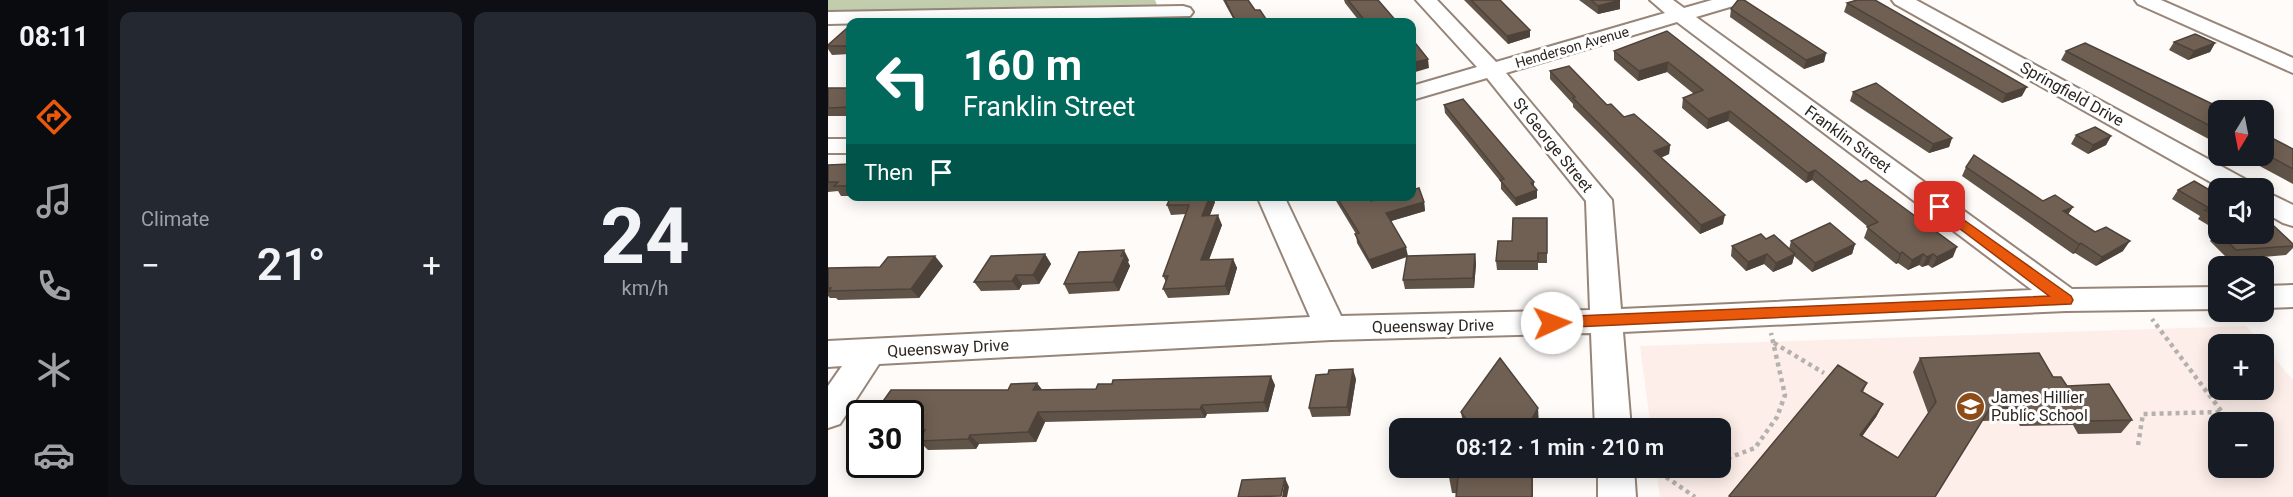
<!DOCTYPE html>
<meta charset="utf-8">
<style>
:root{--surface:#171b24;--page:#242831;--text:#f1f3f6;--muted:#9ea1a6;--accent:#ea580c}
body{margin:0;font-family:Roboto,sans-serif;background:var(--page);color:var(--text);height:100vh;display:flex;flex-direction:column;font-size:22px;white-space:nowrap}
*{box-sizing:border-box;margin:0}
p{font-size:20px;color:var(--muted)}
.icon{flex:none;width:33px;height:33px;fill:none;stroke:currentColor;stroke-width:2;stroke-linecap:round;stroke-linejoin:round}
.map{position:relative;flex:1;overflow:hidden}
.details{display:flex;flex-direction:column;gap:12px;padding:12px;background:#0d0f14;width:720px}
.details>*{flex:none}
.top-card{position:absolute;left:18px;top:18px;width:570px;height:183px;border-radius:12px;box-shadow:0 3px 15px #0003;background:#00695c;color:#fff;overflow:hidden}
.needle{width:39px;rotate:190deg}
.buttons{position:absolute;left:1380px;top:100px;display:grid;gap:12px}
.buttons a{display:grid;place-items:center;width:66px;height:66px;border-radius:12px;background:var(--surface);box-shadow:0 3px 15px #0003;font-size:30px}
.speed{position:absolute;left:18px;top:400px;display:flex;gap:12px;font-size:30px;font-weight:700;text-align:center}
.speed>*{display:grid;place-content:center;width:78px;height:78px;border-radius:50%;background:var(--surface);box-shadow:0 3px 15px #0003;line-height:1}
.speed .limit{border:3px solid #111;border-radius:9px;background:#fff;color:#111}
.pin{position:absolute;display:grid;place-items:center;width:51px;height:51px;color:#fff;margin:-26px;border-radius:12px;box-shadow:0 3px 9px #0006}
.me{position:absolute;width:66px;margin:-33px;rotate:88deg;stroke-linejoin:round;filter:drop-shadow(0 0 4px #0008)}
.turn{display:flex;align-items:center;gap:21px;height:126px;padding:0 18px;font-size:27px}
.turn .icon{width:78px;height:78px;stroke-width:2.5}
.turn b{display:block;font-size:42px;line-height:51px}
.then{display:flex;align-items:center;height:57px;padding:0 18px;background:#0003;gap:12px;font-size:22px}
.big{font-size:45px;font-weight:600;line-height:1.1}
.details .tile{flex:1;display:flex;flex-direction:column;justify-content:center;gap:9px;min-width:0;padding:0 21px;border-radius:12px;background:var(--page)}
.details .dial{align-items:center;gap:0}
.dial b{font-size:78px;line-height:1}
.heat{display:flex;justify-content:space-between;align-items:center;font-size:33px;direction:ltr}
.details .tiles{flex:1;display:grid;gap:12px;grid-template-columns:repeat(2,1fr)}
.trip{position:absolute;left:561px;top:418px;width:342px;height:60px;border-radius:12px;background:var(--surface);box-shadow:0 3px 15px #0003;font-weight:600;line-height:60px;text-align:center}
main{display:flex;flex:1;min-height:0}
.menu{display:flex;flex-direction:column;width:108px;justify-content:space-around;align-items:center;background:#090b0e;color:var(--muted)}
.menu .icon{width:42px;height:42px}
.menu .on{color:var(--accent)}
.menu b{font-size:27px;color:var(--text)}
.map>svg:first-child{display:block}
.education{fill:#fdeee9;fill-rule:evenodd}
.green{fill:#c2cdad}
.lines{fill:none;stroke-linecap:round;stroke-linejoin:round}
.minor-casing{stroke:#968578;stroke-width:4}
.path{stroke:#b5b1ad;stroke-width:4.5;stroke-dasharray:4 4;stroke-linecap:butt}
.minor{fill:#fff;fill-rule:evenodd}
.wall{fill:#605347}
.shaded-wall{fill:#4e433a}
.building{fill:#706053;stroke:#4e433a;stroke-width:1.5}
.route{fill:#ea580c;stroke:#983908;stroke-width:1.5}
.labels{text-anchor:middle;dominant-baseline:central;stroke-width:6;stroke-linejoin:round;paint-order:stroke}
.far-street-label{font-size:14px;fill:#2c2520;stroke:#fff}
.street-label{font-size:16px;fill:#2c2520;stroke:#fff}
.poi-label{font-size:16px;fill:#2c2520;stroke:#fff;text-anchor:start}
</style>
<main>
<nav class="menu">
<b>08:11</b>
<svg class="icon on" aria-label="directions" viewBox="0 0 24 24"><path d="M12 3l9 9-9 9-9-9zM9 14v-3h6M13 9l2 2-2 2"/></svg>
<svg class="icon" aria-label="music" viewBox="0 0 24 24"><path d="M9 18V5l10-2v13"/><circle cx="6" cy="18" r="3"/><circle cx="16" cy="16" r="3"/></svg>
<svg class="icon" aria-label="phone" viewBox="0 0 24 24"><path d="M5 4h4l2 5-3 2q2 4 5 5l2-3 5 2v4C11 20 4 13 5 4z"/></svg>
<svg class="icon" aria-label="climate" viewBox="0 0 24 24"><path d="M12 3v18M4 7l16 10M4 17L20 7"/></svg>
<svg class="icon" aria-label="car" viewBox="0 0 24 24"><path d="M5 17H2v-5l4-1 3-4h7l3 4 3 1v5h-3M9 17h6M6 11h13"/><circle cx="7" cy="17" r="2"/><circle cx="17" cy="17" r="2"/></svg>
</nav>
<section class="details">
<div class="tiles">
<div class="tile"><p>Climate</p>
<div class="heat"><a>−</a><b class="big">21°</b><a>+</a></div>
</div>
<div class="tile dial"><b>24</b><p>km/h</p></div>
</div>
</section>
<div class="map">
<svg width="1465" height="497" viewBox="0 0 1465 497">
<rect width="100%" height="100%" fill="#fefbf8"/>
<path class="education" d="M1418,326l17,19h-45v45h46v-44l29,34v117h-633l-4,-29h64v-39h-69l-11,-83zM1390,423h46v45h-46z"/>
<path class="green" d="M0,0h327l2,5 -329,6z"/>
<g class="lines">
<defs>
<path id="minor" d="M588,0h21l59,62 169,-49 -15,-13h23l11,8 28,-8h31l-3,4 -44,13 376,272 146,-2v22l-152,2 -443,21 8,97h-36l-4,-96 -260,7 -452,24 -39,60 -12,4v-42l14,-20 -14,1v-26l482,-24 -53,-121h27l57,120 249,-6 -4,-109 -99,-123 -75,22v-14l65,-19zM849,22l355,268 -411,19 -9,-109 -106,-127z
M1064,0h24l336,183 4,6h-33l-328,-185z
M1307,0h26l132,58v15l-155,-69z
M355,6l7,2 3,4 -3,4 -362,8v-12z
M0,139h22v14h-22z
M1436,191l29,14v21l-10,-3 -19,-11z
M1465,285v22l-29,1v-22z
M770,468h36l2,29h-38z"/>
</defs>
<use href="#minor" class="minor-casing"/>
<path class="path" d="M946,343l50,30
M1310,445l5,-31 79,-2 -70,-93
M892,461l35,-13 22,-31 8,-22 -14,-62
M825,468l42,29"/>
<use href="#minor" class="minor"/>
</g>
<path class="wall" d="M395,0h25l7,10 13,12h-33z
M516,0h34l19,22h-37l-15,-19z
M636,0h36l30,37 -22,7z
M751,0h41v9l-22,5z
M1019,3l175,93 -20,7 -158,-91z
M903,9l95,44 -2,9 -20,7 -74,-52z
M22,29v25l-18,1 -4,-6v-4z
M839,31l286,226 -21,11 -4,-3 -6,2 -3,-2 -11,5 -10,-7 -2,1 -32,-26 4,-11 -56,-47 -6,3 -78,-62 -21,8 -25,-21 1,-10 11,-4 -27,-22 -29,9 -24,-21v-9z
M1346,42l41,1 -5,9 -22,8 -19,-10z
M1238,51l152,60v33l-157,-84z
M722,71l57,34 17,12 46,28 -1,9 -8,4 62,66 -23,10 -127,-127v-3l-23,-25z
M0,88h22v28h-22z
M1025,92l99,46 -3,9 -20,6 -79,-52z
M616,105l93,93 -21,8 -15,-17v-7l-56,-69z
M1436,134l29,15v35l-52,-28h23z
M1248,135l35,1 -5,9 -18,9 -17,-10z
M22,164v32h-9l-3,-5 -10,1v-27z
M1138,167l77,34 30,6 -5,7 55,37 -27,15 -21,-13 -2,1 -111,-78z
M1350,190l40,5v36l-20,-12 2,-3 -28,-17z
M505,196h35l3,5 53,1 1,9 -34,10 16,35 68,-2 1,10 -2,24 -69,1 -2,-9 4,-23 -35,12 -15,-26 -1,-9z
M387,202l-5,13 12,10 -13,35 24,-1 4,9 -8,27 -61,3 -5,-9 3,-7 -3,-6 23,-62 -15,1 -4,-10z
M719,218v45h-9v7h-41l-1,-9 16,-20z
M1389,232h1v2h46l29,10v4l-7,7 -57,5 -19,-19z
M938,239l23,10 2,-8 64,3 -3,10 -40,18 -18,-16 -2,8 -19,8 -9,-8 -18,7 -15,-15 1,-10z
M217,254l6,10 -12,20 -17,1 -3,5 -38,1 -7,-9z
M301,260l-1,2 2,4 -11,25 -50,3 -5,-10z
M115,266l-24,32 -81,2 -2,-2h-6l-2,-2v-28z
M1092,358l133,19 14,9 65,34 -11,13 -43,1 -5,-9 -53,1 -3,-6 -35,1 -47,76h-206v-1l138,-113 -4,9 20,12 -7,13 -14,19 36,22 30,-45 -15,-41z
M528,379l-6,37 -38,1 -3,-9z
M447,385l-7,27 -61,2 -2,4 -160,4 -9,20 -57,2 -3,5 -48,1 -9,-9v-1h-9v-26l98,-24h34z
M633,412l78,12 -3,5h-72z
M622,468h83v29l-81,-4 -3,-16z"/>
<path class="shaded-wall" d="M792,0v9l-22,5v-8z
M702,30v7l-22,7 -1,-8z
M1387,43l-5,9 -22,8 6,-9z
M998,53l-2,9 -20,7 2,-9z
M600,59l1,9 -17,5v-10z
M840,62l-1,10 -29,9 1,-10z
M1199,87l-5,9 -20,7 4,-9z
M902,111l-2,10 -21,8 1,-10z
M1283,136l-5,9 -18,9 5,-9z
M1124,138l-3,9 -20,6 4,-9z
M842,145l-1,9 -16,6 1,-9z
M987,170l-3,10 -6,3 2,-10z
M706,182v9l3,-1v8l-21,8 -1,-8 16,-15z
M380,196h5l2,6 -9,23 -4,-9z
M596,202l1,9 -37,11 -2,-9z
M1245,207l-6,9 -4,-5z
M390,215l4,10 -17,45 -4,-10z
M897,215l-2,9 -23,10 1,-9z
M1302,241l-7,10 -27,15 6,-9z
M1253,243l-6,10 -2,1 6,-10z
M1027,244l-3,10 -40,18 3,-9z
M578,247l2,9 -36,13 -3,-9z
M1129,247l-4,10 -21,11 5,-11z
M296,250l5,10 -1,2 2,4 -11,25 -6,-9z
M1074,252l-4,11 -2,1 4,-10z
M217,254l6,10 -12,20 -6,-9z
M647,254l1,10 -2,24 -1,-10z
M939,254l-3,10 -18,7 2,-9z
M967,254l-3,10 -19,8 3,-9z
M1095,254l-4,11 -11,5 4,-10z
M1105,254l-5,11 -6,2 5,-10z
M107,256l8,10 -24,32 -8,-9z
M405,259l4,9 -8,27 -4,-9z
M188,275l6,10 -3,5 -7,-9z
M525,369l3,10 -6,37 -3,-9z
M443,376l4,9 -7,27 -4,-10z
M209,383l7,9 -11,-2z
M1055,404l-7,13 -22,31 6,-13z
M374,405l5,9 -2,4 -5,-9z
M710,408l1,16 -3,5h-10z
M210,412l7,10 -9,20 -8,-10z
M142,435l9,9 -3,5 -8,-10z
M457,478l4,9 -2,10h-5z"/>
<path class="building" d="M397,0h23l7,10h5l8,12h-32z
M520,0h30l19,22h-31z
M643,0h29l30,30 -23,6z
M763,0h29l-22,6z
M910,0h6l82,53 -20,7 -75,-51z
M1029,0h18l152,87 -21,7 -159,-91z
M282,21h31l-1,1h-31z
M18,29h4v17h-22v-1z
M839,31l194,151 5,-2 91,67 -20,10 -4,-3 -6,3 -4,-3 -11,6 -10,-8 -2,2 -33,-27 11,-5 -63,-52 -7,3 -78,-62 -22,8 -25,-21 20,-8 -35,-28 -29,9 -25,-20z
M1367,34l20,9 -21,8 -20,-9z
M584,39l16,20 -16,4z
M1257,43l142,68h-9v19l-152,-79z
M741,66l38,39 4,-1 13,13 10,-3 36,31 -16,6 71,64 -24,10 -128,-127 2,-1 -25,-26z
M1048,83l76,55 -19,6 -80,-52z
M0,88h22v18l-1,1 -21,1z
M635,99l71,83 -3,1 6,7 -22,8 -15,-18 4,-1 -60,-74z
M1267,127l16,9 -18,9 -17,-10z
M1436,134l29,15v20l-29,-16z
M1146,155l69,46 12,-6 18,12 -10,4 32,21 11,-5 24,14 -28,16 -21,-14 -2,1 -113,-77z
M22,164v22h-16l4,-4h-10v-17z
M1366,181l24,14v22l-13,-7 4,-2 -31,-18z
M591,188l5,14 -38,11 20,34 -37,13 -14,-26 4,-1 -23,-37h32l3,5 16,-5h25v-6z
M343,196h39l-8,20 16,-1 -17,45 32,-1 -8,27 -62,3 5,-13h-5l26,-71h-22z
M685,218h34v35h-9v8h-42l2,-20h14z
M1436,221l10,5 19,18v2l-57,4 -16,-16h44z
M1002,223l25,21 -40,19 -24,-22z
M933,234l5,5 8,-4 21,19 -19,9 -9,-9 -19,8 -16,-16z
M296,250l-3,6h4l-12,26 -49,2 15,-32z
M217,254l-12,21h-17l-4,6 -38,1 17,-26z
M647,254l-2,24 -70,2 4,-24z
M107,256l-24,33 -82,2 2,-3h-3v-20l52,-1 8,-10z
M1211,353l14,24h8l6,9 42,-2 23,36 -43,1 -6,-10 -54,2 -3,-6 -36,1 -55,89h-204l-2,-1 109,-131 29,18 -6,8 22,13 -23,31 38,23 38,-56 -16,-44z
M672,358l38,50 -12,21h-53l-12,-17z
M525,369l-6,38 -38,1 7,-33 12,-1 1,-4z
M443,376l-7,26 -62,3 -2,4 -162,3 -10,20 -58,3 -2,4 -49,2 6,-11h-15v-16h-36l17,-24h117l3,-6 26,-1 -4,7 63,-1 2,-5h14l1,-4z
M622,468h82v29h-76l2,-20h-9z
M457,478l-4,18 -43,1 4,-17z"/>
<path class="route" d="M1112,203l131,93 2,4 -2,4 -519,24 -5,-1 -2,-4 2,-4 5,-2 497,-21 -114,-86 -2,-3 2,-3z"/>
<defs>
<symbol id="school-disc" viewBox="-11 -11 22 22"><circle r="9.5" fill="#8e4c19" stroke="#fff"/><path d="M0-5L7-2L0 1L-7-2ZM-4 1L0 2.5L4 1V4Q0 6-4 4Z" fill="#fff"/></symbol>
</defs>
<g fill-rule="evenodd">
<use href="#school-disc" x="1126" y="390" width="33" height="33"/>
</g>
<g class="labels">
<g class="far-street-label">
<text transform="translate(744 47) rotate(-16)">Henderson Avenue</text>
</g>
<g class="street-label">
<text transform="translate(1244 94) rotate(29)">Springfield Drive</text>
<text transform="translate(1020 139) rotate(36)">Franklin Street</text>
<text transform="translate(725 145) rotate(51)">St George Street</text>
<text transform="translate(605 326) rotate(-1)">Queensway Drive</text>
<text transform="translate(120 348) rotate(-3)">Queensway Drive</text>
</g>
<g class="poi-label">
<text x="1163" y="397">James Hillier<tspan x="1163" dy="18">Public School</tspan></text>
</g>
</g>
</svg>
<div class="buttons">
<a><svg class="needle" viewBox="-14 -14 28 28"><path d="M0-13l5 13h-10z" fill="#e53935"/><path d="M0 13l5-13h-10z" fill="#9ea1a6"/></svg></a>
<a><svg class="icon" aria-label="sound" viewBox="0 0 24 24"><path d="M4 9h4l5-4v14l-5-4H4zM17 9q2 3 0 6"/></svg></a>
<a><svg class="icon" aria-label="layers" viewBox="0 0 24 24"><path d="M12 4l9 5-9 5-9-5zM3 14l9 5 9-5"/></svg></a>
<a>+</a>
<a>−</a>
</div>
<div class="speed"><div class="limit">30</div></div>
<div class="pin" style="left:1112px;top:207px;background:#d93025"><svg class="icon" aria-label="arrive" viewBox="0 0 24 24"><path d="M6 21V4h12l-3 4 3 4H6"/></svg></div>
<svg class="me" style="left:724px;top:323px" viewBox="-20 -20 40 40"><circle r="19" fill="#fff"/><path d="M0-13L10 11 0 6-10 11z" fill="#ea580c"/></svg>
<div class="trip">08:12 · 1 min · 210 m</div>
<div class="top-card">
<div class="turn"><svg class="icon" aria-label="left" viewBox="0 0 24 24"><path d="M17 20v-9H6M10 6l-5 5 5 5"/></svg><div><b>160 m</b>Franklin Street</div></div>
<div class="then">Then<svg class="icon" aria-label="arrive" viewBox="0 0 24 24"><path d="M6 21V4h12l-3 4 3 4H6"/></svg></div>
</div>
</div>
</main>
